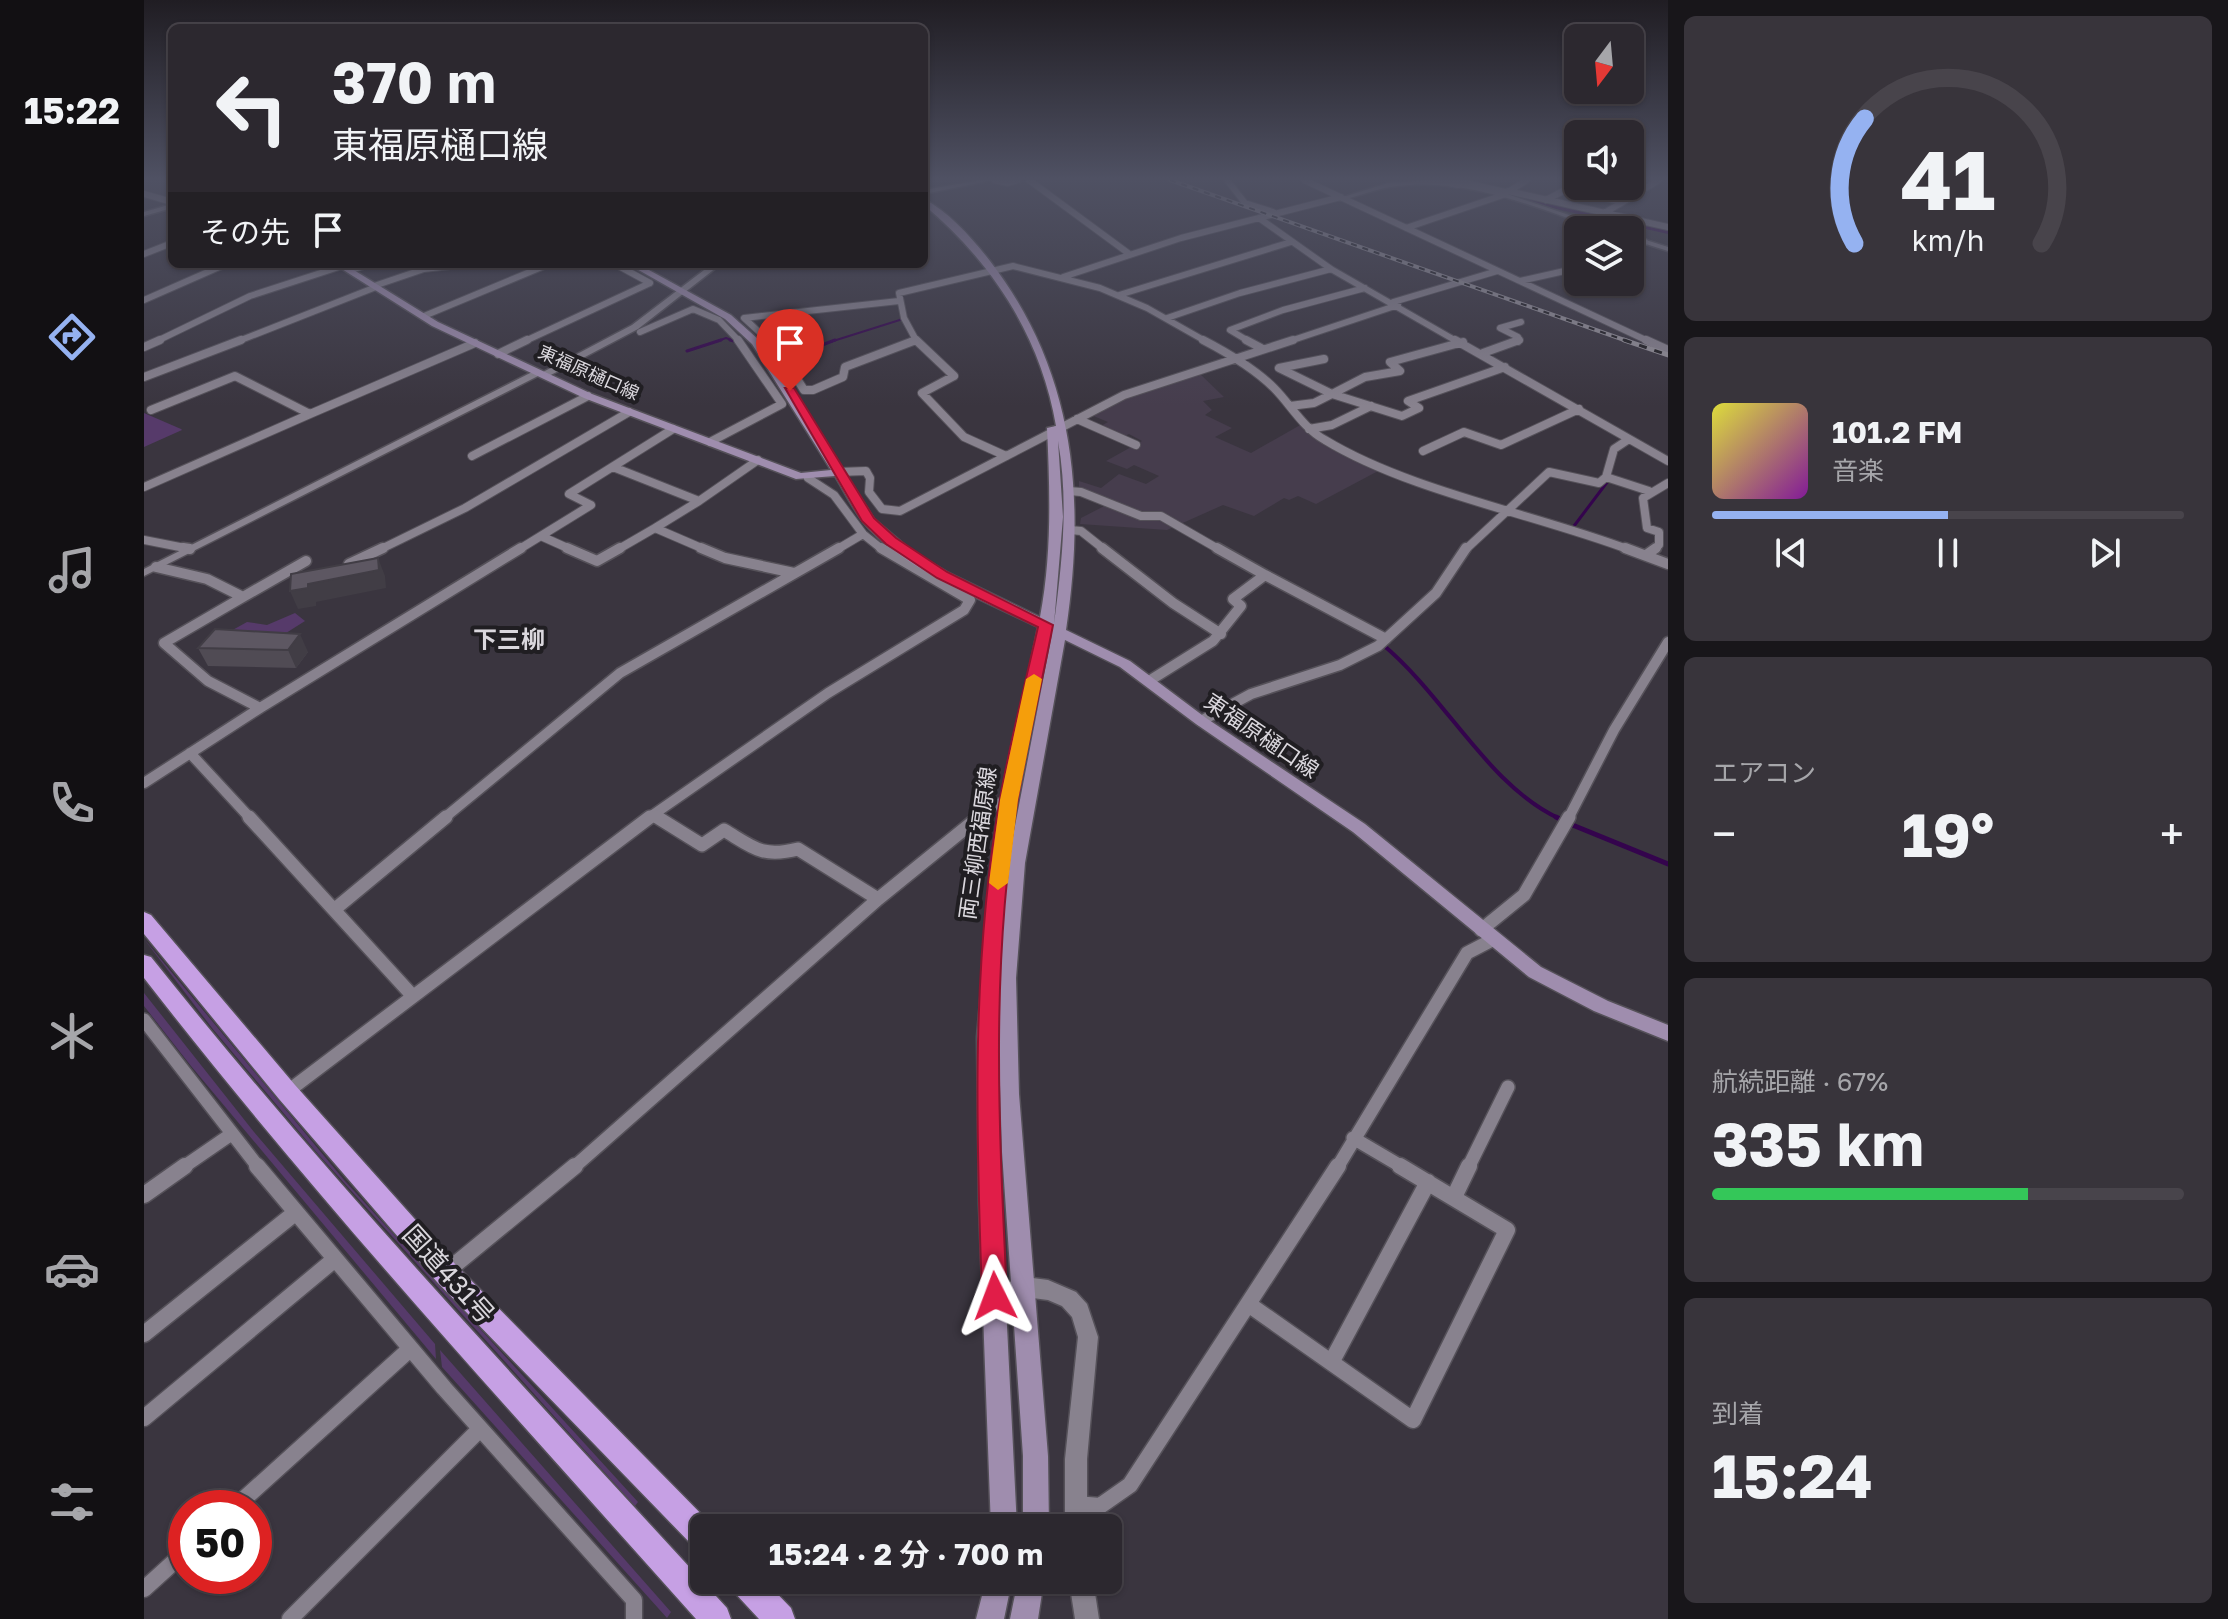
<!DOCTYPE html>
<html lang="ja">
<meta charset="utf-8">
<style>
:root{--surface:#2c282f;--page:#38343b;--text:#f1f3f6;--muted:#a6a6aa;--line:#48444b;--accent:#95b2f1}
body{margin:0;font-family:"Golos Text","Noto Sans JP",sans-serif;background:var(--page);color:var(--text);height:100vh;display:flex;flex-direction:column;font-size:30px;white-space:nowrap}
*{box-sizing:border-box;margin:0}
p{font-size:26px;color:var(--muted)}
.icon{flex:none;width:44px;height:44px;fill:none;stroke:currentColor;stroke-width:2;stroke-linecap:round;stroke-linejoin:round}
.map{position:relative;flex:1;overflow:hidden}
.details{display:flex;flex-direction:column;gap:16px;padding:16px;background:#18161a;width:560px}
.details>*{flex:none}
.hud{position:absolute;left:24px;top:24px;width:760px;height:244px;border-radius:12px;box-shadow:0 2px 6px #0004,0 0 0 2px var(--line);background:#2c282f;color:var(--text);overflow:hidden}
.needle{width:52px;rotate:196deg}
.fabs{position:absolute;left:1420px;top:24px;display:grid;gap:16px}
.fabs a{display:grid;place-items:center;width:80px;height:80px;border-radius:12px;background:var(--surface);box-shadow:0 2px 6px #0004,0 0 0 2px var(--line);font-size:40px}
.speed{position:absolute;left:24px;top:1490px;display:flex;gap:16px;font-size:40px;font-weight:700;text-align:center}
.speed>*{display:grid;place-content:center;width:104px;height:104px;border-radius:50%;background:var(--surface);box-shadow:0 2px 6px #0004,0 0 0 2px var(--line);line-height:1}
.speed .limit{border:12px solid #d22;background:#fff;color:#111}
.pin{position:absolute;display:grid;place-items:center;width:68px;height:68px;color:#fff;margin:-82px -34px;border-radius:50% 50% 50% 0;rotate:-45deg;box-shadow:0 0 8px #0007}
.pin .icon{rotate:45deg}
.me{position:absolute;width:88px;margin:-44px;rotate:357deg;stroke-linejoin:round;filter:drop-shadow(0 0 6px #0008)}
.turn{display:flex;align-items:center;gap:28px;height:168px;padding:0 32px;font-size:36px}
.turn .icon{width:104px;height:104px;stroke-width:2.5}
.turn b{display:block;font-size:56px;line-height:68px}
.then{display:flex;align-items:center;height:76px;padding:0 32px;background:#0003;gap:16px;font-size:30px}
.big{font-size:60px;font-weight:700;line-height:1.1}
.details .tile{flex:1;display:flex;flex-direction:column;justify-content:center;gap:12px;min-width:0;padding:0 28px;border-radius:12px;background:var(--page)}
.details .dial{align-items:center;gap:0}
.dial svg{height:208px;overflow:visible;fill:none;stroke:var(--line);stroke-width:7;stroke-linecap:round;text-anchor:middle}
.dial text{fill:var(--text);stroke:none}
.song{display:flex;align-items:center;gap:24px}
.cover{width:96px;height:96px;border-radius:12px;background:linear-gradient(135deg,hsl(60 70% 55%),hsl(290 70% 35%))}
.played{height:8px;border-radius:4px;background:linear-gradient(90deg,var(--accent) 50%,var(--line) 50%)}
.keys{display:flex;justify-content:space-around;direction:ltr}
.heat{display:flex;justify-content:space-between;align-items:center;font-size:44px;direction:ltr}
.charge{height:12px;border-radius:6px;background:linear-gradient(90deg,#34c759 67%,var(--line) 0)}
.trip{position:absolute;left:546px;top:1514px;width:432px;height:80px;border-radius:12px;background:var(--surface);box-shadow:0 2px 6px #0004,0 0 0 2px var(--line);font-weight:700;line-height:80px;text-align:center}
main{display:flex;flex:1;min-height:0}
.tab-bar{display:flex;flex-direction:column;width:144px;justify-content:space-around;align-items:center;background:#121013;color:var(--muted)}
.tab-bar .icon{width:56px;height:56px}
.tab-bar .current{color:var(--accent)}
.tab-bar b{font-size:36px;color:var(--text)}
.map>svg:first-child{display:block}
.built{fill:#463d4d}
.green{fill:#563a6a}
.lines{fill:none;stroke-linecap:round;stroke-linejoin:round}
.stream-far3{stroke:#34044d;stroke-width:2}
.stream-far2{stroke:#34044d;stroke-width:3}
.stream-far1{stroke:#34044d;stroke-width:4}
.stream{stroke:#34044d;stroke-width:5}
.river{fill:#34044d;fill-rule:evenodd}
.minor-far4-casing{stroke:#555159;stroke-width:8}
.minor-far3-casing{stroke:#555159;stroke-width:10}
.minor-far2-casing{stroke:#555159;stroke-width:13}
.minor-far1-casing{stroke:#555159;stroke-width:16}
.minor-casing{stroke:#555159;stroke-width:19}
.tertiary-casing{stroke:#555159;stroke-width:3}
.secondary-casing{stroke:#555159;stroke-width:3}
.trunk-casing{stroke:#555159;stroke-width:3}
.minor-far4{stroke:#88828e;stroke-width:6}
.minor-far3{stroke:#88828e;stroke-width:8}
.minor-far2{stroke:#88828e;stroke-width:10}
.minor-far1{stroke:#88828e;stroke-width:13}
.minor{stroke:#88828e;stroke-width:16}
.tertiary{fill:#88828e;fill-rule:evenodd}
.secondary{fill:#9f8dae;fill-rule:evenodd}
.trunk{fill:#c6a0e4;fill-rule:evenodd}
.rail-far1-casing{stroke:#959199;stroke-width:4}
.rail-casing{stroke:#959199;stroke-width:5}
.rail-far1{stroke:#201e22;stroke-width:2;stroke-dasharray:6;stroke-linecap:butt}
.rail{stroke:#201e22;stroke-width:3;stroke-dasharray:8;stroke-linecap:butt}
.wall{fill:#504b54}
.shaded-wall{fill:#413d45}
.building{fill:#5d5762;stroke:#413d45;stroke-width:2}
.route{fill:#e11d48;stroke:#92132f;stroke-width:2}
.slow{fill:#f59e0b}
.labels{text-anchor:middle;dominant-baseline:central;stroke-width:8;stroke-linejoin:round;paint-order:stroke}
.far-street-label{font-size:18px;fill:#dad7dd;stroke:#201e22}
.street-label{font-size:22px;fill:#dad7dd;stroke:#201e22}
.neighbourhood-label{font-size:24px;font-weight:bold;fill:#dad7dd;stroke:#201e22}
.near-street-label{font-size:26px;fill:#dad7dd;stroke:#201e22}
</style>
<main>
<nav class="tab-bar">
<b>15:22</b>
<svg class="icon current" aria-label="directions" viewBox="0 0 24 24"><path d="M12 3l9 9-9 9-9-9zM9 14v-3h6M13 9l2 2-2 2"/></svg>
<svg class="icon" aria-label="music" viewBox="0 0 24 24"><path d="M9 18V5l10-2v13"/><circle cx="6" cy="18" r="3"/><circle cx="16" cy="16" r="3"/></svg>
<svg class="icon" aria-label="phone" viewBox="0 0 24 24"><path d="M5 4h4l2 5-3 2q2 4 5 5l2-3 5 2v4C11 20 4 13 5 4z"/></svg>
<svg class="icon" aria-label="climate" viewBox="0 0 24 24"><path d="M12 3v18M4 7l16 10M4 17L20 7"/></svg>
<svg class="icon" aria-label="car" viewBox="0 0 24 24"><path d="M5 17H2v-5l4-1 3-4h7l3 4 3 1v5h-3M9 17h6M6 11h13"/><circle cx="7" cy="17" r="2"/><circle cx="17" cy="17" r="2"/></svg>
<svg class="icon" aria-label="filters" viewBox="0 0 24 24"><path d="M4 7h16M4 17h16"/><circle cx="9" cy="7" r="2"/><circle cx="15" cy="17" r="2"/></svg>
</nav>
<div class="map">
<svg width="1524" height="1619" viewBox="0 0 1524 1619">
<rect width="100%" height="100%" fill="#3a353f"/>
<path class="built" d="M1054,372l26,25 -21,4 9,9 -7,5 27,13 -17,9 36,16 51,-29 78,46 -64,34 -18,-8 -9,4 -5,-2 -30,18 -31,-11 -56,25 -87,-6 1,-6 33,-17 -35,-13v-7l22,7 18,-14 27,10 13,-8 -25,-11 -7,4 -21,-8 36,-20 -13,-7 -4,2 -26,-9 9,-5 -17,-7 36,-19z"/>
<path class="green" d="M0,413l37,16 1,1 -38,17z
M151,613l10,8 -30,19 -46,-8 18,-10 20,3z
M0,939l200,241 294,322 -3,4 -317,-352 -106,-126z
M0,993l110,139 181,212 1,15 -245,-293 -47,-60z
M296,1350l231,262 -4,6 -225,-251z"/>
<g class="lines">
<path class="stream-far3" d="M571,342l11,-4 8,3
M686,342l76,-24"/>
<path class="stream-far2" d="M586,340l4,1
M543,351l34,-11
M652,355l39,-15
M1430,526l34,-45"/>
<path class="stream-far1" d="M1238,644c64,53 106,142 178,175"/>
<path class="stream" d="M1412,817l6,3
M1426,824l98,40"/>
<path class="river" d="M1332,183l192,43v8l-196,-44v-6z"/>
<defs>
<path id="minor-far4" d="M850,180l14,3 10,-3
M885,180l99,73
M1083,180l18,23 28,9
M1160,180l346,162
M1291,180l23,5
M1308,180l54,12
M1364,191l160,36
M0,194l28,8
M1402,200l21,-11 56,13 -19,11
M1479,202l36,-22
M1115,218l72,51 127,73
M1262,228l97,-33 24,-15
M1486,248l15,-6
M0,254l28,-11
M471,264l35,19
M206,270l21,-6
M919,277l118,-39 160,-41
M1376,281l58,-13
M230,286l50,-17 35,-4
M975,295l172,-53
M0,300l82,-36
M1249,302l104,-31
M280,316l125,-52
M1023,318l73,-25 91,-24
M496,332l53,-23 26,11 21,22
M11,342l95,-46 92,-30
M92,342l140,-55
M379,342l127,-59
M626,342l-26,-24 155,-17
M767,342l5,-2
M773,342l-13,-24 -5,-25 114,-27 87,22 47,20 60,34
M1106,342l-20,-12 53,-20 82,-22
M1143,342l111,-37
M1374,342v-5l-18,-9 21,-6"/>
<path id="minor-far3" d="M624,340l10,9 26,41h9l30,-13 2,-10 71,-27
M772,340l38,36 -32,17 42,44 42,19
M1059,340c25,13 51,28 71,48 17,17 29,40 51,52 84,51 210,74 305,110
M1102,340l15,8
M1311,340l213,121
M1502,340l22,10
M1319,342l-73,20 10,9 -35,6 -33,17 70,22 17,-8 -11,-7 97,-34
M0,347l16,-7
M1339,353l36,-13
M354,354l29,-14
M0,377l97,-37
M1146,406l24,-3 18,-9 -53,-26 45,-9
M166,414l165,-71
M933,419l59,26
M1165,429l23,-4 39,-19
M1485,439l-15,10 -8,28 43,14
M566,442l72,-38 -44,-64
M1279,451l41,-19 37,13 78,-36
M328,456l116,-60
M469,467l86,34 -44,27 51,22
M694,472l28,-1 4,7 -1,14 13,17 18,2 224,-116 169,-55
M664,478l26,17 29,39 20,16
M0,487l166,-73 -75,-38 -84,34
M925,491l12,1 60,24h20l59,34
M555,501l59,-41
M926,530l11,1 24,19
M399,537l29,13
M0,540l46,9
M235,550l86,-42 164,-96
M374,550l73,-45 -22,-11 104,-65
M473,550l38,-22
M692,550l27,-16
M1321,550l84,-78 50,11 7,-6
M1509,550l6,-5v-13l-12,-4 -4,-30 25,-15"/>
<path id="minor-far2" d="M39,548l7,1
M423,548l30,13 23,-13
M557,548l24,10 69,15
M958,548l71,55 48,31
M1073,548l48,27
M1481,548l43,16
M1502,555l10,-7
M205,564l34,-16
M12,567l51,12 36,18 63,-36
M1005,681l64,-40 28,-35 -8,-7 32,-24 121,64
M116,708l261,-160
M1057,721l50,-27 89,-29 38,-19 58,-53 30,-45
M46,753l61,66
M0,783l116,-75 -52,-27 -44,-38 79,-46
M509,815l7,4
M299,819l177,-146 219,-125
M503,819l181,-126 136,-83 6,-10 -89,-52
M833,819l16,-13 16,-6
M1424,819l46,-89 54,-88"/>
<path id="minor-far1" d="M105,817l161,176
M513,817l45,28 22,-15c30,18 38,28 74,19l80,50
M191,909l111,-92
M1337,930l43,-35 45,-78
M0,1020l115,148
M143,1092l363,-275
M1209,1138l51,30
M38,1168l48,-33
M429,1168l305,-269 101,-82
M1193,1168l130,-215 25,-13
M1324,1168l40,-81"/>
<path id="minor" d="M113,1166l187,222 190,212v19
M0,1195l41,-29
M1310,1197l15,-31
M302,1272l129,-106
M1107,1306l162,114 94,-190 -107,-64
M0,1334l151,-121
M1188,1361l96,-179
M0,1418l191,-159
M932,1504l24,2 30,-21 208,-319
M90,1508l176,-159
M0,1589l42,-38
M146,1619l189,-189"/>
<path id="tertiary" d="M837,180h12l-69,14v-4z
M1285,180l26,3 55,12 103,35h-11c-65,-22 -135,-53 -205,-44 -18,2 -36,9 -54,14l-3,-2 48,-15z
M28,204v4l-28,8v-4z
M1486,235l38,12v4l-38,-12z
M568,264h9l-83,65 -91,48 -7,-2 -396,201v-7l392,-199 7,2 89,-47z
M881,1277l23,3 28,12 11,12 11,33 -11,122v69h-22v-69l13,-122 -6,-20 -10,-11 -14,-6 -23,-3 -30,9 -7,-3 -3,-7 3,-7z
M925,1580h24l6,39h-24z"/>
<path id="secondary" d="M780,199c25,13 48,39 66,62 85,110 96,236 76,369l64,31 76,57 159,106 176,143 67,34 60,24v16l-74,-30 -65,-34 -176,-145 -157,-108 -76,-57 -55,-27 -40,223 -9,115 3,116 29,362 1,72h-26v-72l-21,-304 -4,-134 3,187 16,323h-26l-12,-323 -2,-168 16,-188 45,-222c-55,-27 -134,-57 -174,-104 -11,-14 -20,-32 -29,-47l-39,3 -212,-81 -152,-72 -98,-62h10l94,58 154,72 209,79 30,-3 -79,-126 -27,-25 -97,-55h10l93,51 28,25 115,179 39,33 34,20 93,45c12,-63 10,-125 7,-189l9,-2c-15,-89 -64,-164 -132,-221zM914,441c11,61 4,122 -4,183l9,-107zM906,633l2,1 -43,223v-8z
M842,1580h26l-8,39h-28z
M874,1580h26l-6,39h-28z"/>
<path id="trunk" d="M0,912l7,3 144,170 160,179 259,263 -10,1v24l-10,-5 -257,-265 -158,-183 -135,-165z
M0,955l7,2c181,227 380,437 576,651l4,11h-35c-188,-211 -379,-418 -552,-641z
M585,1580h35l27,28 4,11h-36l-26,-28z"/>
</defs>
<use href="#minor-far4" class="minor-far4-casing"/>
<use href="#minor-far3" class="minor-far3-casing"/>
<use href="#minor-far2" class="minor-far2-casing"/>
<use href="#minor-far1" class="minor-far1-casing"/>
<use href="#minor" class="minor-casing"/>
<use href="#tertiary" class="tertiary-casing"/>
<use href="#secondary" class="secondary-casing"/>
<use href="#trunk" class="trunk-casing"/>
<use href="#minor-far4" class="minor-far4"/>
<use href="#minor-far3" class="minor-far3"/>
<use href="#minor-far2" class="minor-far2"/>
<use href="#minor-far1" class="minor-far1"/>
<use href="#minor" class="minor"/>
<use href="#tertiary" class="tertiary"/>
<use href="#secondary" class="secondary"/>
<use href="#trunk" class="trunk"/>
<defs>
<path id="rail-far1" d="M1026,180l460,162"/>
<path id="rail" d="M1480,340l44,15"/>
</defs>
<use href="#rail-far1" class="rail-far1-casing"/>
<use href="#rail" class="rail-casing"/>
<use href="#rail-far1" class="rail-far1"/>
<use href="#rail" class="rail"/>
</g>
<path class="wall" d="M71,629l93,23 -12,16 -88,-2 -10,-18z"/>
<path class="shaded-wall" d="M234,558l7,18 1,12 -70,14v4l-18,3 -8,-18z
M156,634l8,18 -12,16 -8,-18z"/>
<path class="building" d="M234,558l1,12 -71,14v4l-18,3 1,-17z
M71,629l85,5 -12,16 -90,-2z"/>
<linearGradient id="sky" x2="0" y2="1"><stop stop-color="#201d23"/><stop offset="0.44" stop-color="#4f5163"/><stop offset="1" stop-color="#4f5163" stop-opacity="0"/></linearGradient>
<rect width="1524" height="406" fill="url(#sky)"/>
<path class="route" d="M641,388h9l80,130 22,20 51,34 106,53c-11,58 -25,115 -35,173 -28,164 -19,333 -11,498l-3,9 -9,4 -9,-4 -4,-9c-6,-165 -11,-333 18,-497 10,-57 25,-115 38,-172l-101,-49 -51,-34 -24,-23z"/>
<path class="slow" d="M890,674l8,5 -24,121 -10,83 -10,7 -9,-7 11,-83 26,-121z"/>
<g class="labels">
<g class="far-street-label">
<text transform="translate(445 372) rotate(24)">東福原樋口線</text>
</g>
<g class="street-label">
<text transform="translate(1118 735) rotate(34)">東福原樋口線</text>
<text transform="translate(833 843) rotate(-82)">両三柳西福原線</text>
</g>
<g class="neighbourhood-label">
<text x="365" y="638">下三柳</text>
</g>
<g class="near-street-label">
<text transform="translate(305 1274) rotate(48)">国道431号</text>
</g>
</g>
</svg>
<div class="fabs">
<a><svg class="needle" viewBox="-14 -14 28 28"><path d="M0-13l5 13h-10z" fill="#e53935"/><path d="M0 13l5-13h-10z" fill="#a6a6aa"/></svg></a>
<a><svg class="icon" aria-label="sound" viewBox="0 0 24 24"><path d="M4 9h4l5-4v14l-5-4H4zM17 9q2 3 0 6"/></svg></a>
<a><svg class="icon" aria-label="layers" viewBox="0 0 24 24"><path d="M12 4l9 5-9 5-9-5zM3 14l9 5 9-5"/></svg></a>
</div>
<div class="speed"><div class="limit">50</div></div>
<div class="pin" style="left:646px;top:391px;background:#d93025"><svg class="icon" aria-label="arrive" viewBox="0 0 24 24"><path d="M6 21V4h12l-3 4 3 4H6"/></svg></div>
<svg class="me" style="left:851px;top:1296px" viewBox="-20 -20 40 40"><path d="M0-17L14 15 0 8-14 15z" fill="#e11d48" stroke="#fff" stroke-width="4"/></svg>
<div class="trip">15:24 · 2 分 · 700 m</div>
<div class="hud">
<div class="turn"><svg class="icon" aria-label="left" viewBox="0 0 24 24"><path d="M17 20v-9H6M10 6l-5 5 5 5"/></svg><div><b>370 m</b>東福原樋口線</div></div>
<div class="then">その先<svg class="icon" aria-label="arrive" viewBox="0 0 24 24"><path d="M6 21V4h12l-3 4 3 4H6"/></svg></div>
</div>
</div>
<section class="details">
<div class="tile dial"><svg viewBox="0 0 100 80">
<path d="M14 69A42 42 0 1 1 86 69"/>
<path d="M14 69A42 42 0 0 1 18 21" stroke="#95b2f1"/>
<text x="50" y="56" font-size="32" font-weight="700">41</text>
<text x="50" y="72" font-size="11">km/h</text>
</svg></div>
<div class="tile">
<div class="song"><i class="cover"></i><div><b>101.2 FM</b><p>音楽</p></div></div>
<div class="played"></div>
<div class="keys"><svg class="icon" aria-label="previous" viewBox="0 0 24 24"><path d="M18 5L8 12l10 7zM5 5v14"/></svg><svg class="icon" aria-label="pause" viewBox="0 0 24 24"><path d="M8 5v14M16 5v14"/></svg><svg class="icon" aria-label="next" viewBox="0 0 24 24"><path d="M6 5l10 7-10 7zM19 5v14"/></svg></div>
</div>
<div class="tile"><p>エアコン</p>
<div class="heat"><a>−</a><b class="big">19°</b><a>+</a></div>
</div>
<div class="tile"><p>航続距離 · 67%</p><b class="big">335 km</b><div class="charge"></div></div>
<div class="tile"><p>到着</p><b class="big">15:24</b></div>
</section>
</main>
